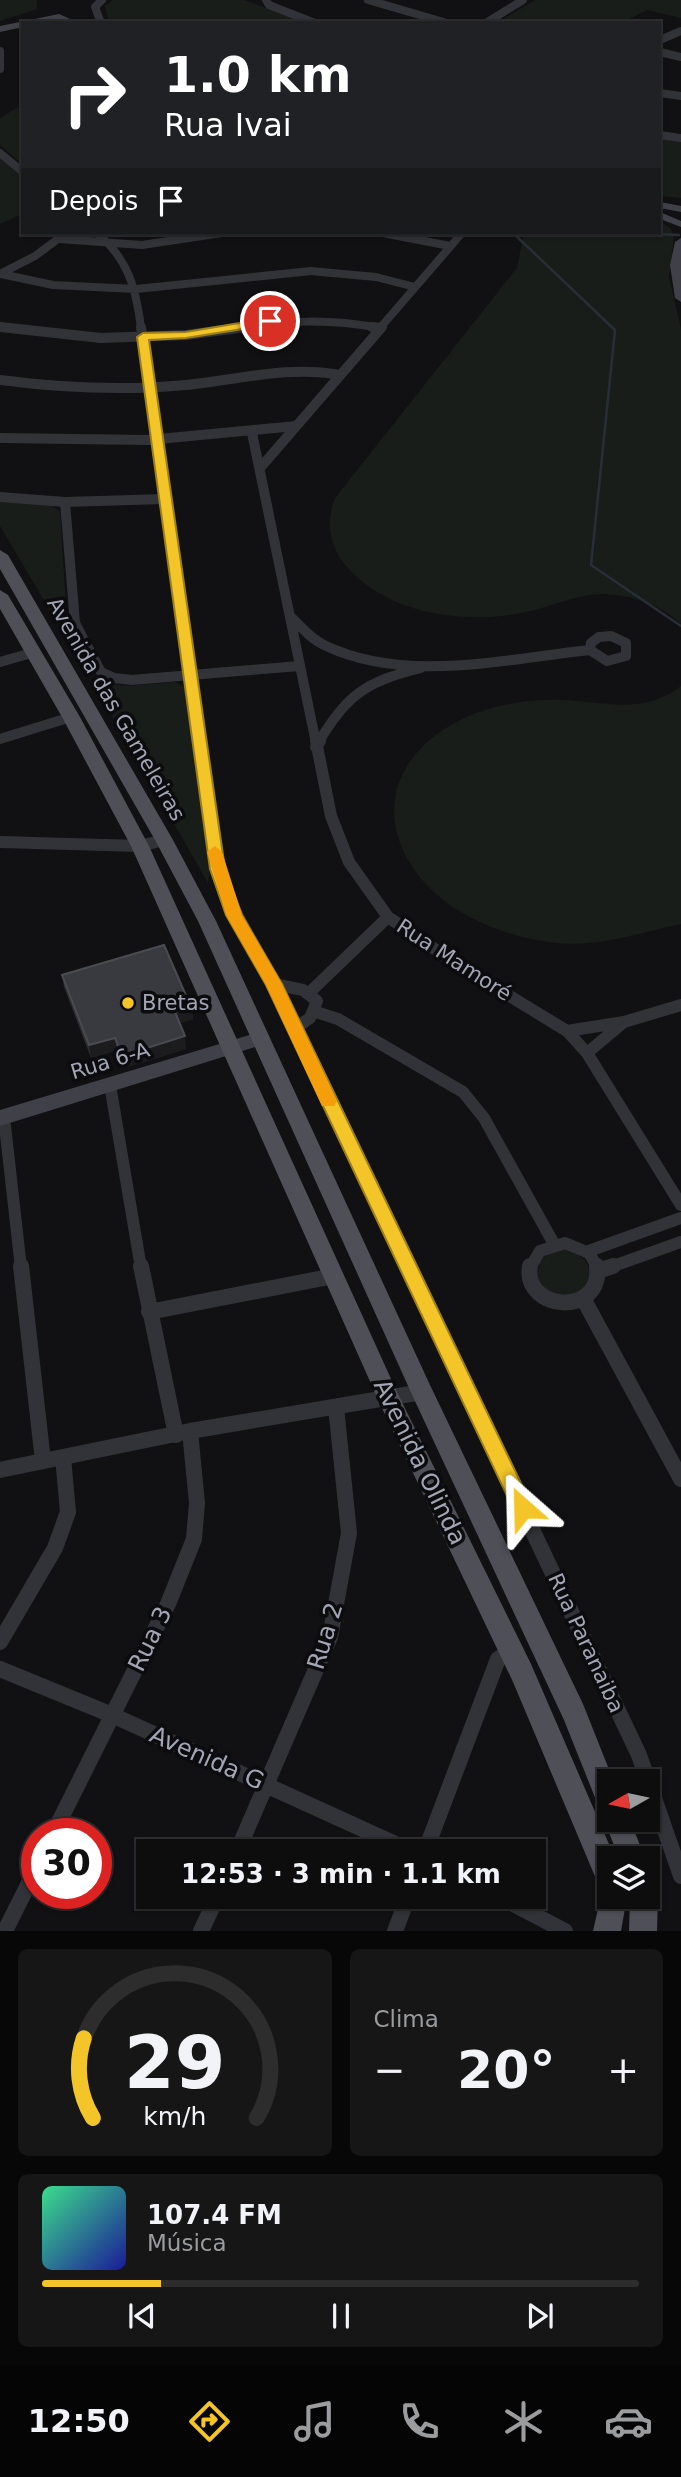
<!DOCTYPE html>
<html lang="pt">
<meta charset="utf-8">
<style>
:root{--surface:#0d0d0e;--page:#161617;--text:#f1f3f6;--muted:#9a9c9e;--line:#2d2d2e;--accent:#f3c529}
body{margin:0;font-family:"DejaVu Sans",sans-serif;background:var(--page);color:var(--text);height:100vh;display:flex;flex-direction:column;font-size:26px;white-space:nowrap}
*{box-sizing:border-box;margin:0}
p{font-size:23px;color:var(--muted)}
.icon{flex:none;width:38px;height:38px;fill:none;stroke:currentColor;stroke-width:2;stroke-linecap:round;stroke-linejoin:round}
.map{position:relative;height:1931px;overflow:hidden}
.sheet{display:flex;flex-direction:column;gap:18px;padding:18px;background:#070708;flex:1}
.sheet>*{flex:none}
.banner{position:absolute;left:21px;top:21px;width:640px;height:214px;border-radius:0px;box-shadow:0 2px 5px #0004,0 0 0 2px var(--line);background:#202124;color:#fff;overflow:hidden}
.needle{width:46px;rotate:261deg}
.controls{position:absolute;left:597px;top:1769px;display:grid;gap:14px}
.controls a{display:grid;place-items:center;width:63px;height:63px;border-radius:0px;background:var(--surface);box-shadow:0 2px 5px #0004,0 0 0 2px var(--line);font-size:35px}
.speed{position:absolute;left:21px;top:1818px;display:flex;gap:14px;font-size:35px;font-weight:700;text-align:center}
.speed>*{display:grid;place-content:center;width:91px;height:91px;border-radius:50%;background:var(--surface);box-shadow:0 2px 5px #0004,0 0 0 2px var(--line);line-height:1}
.speed .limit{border:10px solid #d22;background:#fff;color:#111}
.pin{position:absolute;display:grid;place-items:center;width:60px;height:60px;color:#fff;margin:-30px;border:4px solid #fff;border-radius:50%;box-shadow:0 2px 7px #0007}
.me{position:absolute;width:77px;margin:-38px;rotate:335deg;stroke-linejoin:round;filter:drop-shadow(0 0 5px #0008)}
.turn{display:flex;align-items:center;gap:24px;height:147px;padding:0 28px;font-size:32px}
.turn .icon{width:91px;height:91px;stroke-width:2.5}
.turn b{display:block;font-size:49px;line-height:60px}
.then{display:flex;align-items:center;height:66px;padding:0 28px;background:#0003;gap:14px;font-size:26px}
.big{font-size:52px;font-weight:800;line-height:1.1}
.sheet .widget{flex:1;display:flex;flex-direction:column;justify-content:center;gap:10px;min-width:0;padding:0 24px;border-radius:10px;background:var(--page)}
.sheet .dial{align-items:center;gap:0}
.dial svg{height:182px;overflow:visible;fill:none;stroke:var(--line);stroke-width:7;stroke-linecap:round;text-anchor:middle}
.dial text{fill:var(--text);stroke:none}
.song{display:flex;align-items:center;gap:21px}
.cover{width:84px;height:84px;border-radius:10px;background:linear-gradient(135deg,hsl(150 70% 55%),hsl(240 70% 35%))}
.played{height:7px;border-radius:4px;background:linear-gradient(90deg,var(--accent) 20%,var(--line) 20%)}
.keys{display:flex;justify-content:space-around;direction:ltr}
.heat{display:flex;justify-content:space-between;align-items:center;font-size:38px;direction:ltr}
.sheet .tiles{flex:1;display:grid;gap:18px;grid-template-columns:1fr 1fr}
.widget:last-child{grid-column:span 2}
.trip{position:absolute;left:136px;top:1839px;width:410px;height:70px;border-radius:0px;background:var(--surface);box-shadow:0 2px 5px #0004,0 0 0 2px var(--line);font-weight:800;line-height:70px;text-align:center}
.menu{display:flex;height:112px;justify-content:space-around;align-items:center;background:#050506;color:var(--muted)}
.menu .icon{width:49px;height:49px}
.menu .on{color:var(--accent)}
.menu b{font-size:32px;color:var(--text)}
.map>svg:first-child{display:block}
.green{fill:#181d19}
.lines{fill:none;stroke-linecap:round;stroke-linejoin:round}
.stream{stroke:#282e36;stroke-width:2.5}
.street-far3{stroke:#323338;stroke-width:8}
.street-far2{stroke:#323338;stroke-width:10}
.street-far1{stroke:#323338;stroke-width:12}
.street{stroke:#323338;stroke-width:16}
.secondary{fill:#404148;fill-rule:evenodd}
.primary{fill:#4e4f57;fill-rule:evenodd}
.wall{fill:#2d2d31}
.shaded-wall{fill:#1c1c1f}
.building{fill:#393a3f;stroke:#4a4b51;stroke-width:2}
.route{fill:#f3c529;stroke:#9e801b;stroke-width:2}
.slow{fill:#f59e0b}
.poi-dot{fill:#f3c529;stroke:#0c0c0e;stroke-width:2.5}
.labels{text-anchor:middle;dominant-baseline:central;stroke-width:7;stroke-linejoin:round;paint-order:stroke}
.street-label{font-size:21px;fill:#a2a6b4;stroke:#0c0c0e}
.poi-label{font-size:21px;fill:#a2a6b4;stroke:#0c0c0e;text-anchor:start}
.near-street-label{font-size:24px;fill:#a2a6b4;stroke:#0c0c0e}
</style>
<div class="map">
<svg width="681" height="1931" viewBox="0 0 681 1931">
<rect width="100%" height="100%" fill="#111113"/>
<path class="green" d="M0,0h37v9l-37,12z
M113,0h131l64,23h-199l-4,-17z
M535,0h146v18l-34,-8 -26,13h-124z
M23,104v61l-23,-20v-27z
M660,137l21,3v58l-21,-2z
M0,157l23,19v38l-23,10z
M660,221l10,7 4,8 -5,41 12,52v295c-21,-20 -49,-29 -78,-30 -27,0 -51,13 -77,18 -59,13 -137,3 -179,-45 -17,-20 -22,-44 -12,-69l182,-230 7,-35h136z
M0,502l50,3 10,6 7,113 -7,3 -60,-101z
M92,680l34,6 49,-4 10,5 25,180 -2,16z
M681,686v238c-43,9 -80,23 -125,19 -34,-4 -66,-14 -95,-31 -62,-37 -95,-111 -36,-168 37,-34 90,-46 139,-44 42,2 80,15 117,-14z
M565,1249c17,7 24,11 26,29l-11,16 -28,1 -13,-13c-3,-23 4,-28 26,-33z"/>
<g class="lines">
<path class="stream" d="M513,233l102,97 -24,235 90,61
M640,233l39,2"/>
<path class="street-far3" d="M266,0l3,5 46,18
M368,0l79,23
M101,23l-6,-16 7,-7
M486,23l37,-23
M660,40l21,-9
M0,51v18
M660,52l21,5
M660,93l21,3
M660,135l21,3
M0,153l23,19
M97,233c32,27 39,56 44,95
M383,233l67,13
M60,239l82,6 80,-12
M0,274l35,-18 31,-23
M1,274l52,11 83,4 175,-18 65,6 39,10
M0,327l13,1
M234,328c56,-7 90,-10 146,0
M380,328l82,-95"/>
<path class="street-far2" d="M0,327l101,11 85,-3 60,-8
M141,327l58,416
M372,327l8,1
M0,380c62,8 124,11 186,5 52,-5 102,-20 154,-10
M252,433l64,310
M0,438l148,2 148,-14
M261,467l121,-140
M0,497l65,5 100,-3
M65,502l10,121 26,49 13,6 18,2 167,-14
M291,617c10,10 20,22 33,28 80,39 182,14 266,5
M611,636l15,7v13l-19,5 -17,-11 1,-7 8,-6z
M0,662l35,-10
M0,739l71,-22
M318,743c30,-49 47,-61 103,-75"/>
<path class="street-far1" d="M199,741l16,107 18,59 41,77 134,284
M316,741l15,75 18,46 39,55 64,44 115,70 20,22 94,152
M316,747l4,-6
M0,842l140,4 24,-6
M274,984l29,6 14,11 -7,17 -16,11
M310,992l78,-75
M316,1012l22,7 125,73 21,26 70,126
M567,1031l57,-9 57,-17
M587,1053l37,-31
M110,1085l31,183
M4,1117l17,151
M586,1252l95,-34
M530,1268l10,-17 25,-8 24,10 9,15
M608,1268l73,-26"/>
<path class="street" d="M21,1266l22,195
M141,1266l35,169
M407,1266l232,489 42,121
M530,1266c-8,45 73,52 67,0
M598,1271l15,-5
M584,1300l97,179
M149,1312l185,-36
M0,1470l190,-39 232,-39
M0,1642l55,-94 13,-36 -5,-55
M0,1669l112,46 301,137
M53,1834l115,-230 26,-65 3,-36 -7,-72
M237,1852l93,-215 19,-104 -13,-126
M425,1852l73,-193 13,-8
M500,1897l65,34
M5,1931l32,-64
M201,1931l16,-34
M395,1931l13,-34"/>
<path class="secondary" d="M59,14l20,9 -21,-3 -35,3v4l-23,5v-6z
M660,202l21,4v6l-21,-4z
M660,212l21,9v6l-21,-8z
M681,238v64l-6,-4 -5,-33 5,-23z
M259,1032l6,2 3,5 -3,5 -265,82v-16z"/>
<path class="primary" d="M0,550l8,5 165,285 43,81 214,464 153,319 31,78h-5v38h21l15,38h-26l-15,-38 2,-7 -6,-3 -36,-90 -150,-321 -216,-478 -43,-81 -155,-271z
M0,590l8,5 72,122 69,129 248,546 134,272 84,194h-6v39h18l-6,34h-28l10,-44 -4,-1 -86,-204 -132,-276 -250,-560 -69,-129 -62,-108z
M648,1885l6,2 4,10 -1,34h-28l1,-34h18z"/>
</g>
<path class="wall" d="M62,975l129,32 2,12 -14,4 7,26 -62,19 -7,-18 -26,8 -27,-71z"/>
<path class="shaded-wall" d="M191,1007l2,12 -17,6 -1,-13z
M185,1036l1,13 -62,19 -2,-12z
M115,1038l2,12 -26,8 -2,-13z"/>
<path class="building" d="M164,945l27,62 -16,5 10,24 -63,20 -7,-18 -26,7 -27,-70z"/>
<path class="route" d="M270,318l4,1v5l-88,14 -37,2 76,529 17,46 40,69 248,518 2,6 -2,7 -7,3 -7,-3 -250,-530 -40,-70 -16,-46 -73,-532 6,-4 43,-1z"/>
<path class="slow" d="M215,846l7,6 20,63 40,69 55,117 -3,5h-12l-56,-121 -40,-70 -19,-63z"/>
<circle class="poi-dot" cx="128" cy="1003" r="7"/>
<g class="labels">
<g class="street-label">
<text transform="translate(116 709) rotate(60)">Avenida das Gameleiras</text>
<text transform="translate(454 960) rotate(33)">Rua Mamoré</text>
<text transform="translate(110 1061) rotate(-17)">Rua 6-A</text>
<text transform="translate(586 1643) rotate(65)">Rua Paranaiba</text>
</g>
<g class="poi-label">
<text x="142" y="1003">Bretas</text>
</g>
<g class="near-street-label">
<text transform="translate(420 1462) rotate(64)">Avenida Olinda</text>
<text transform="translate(325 1636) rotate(-73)">Rua 2</text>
<text transform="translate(150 1639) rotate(-64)">Rua 3</text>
<text transform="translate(207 1758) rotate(24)">Avenida G</text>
</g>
</g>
</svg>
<div class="controls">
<a><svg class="needle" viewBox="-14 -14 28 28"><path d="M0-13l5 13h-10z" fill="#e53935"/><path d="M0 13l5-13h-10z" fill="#9a9c9e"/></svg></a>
<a><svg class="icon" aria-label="layers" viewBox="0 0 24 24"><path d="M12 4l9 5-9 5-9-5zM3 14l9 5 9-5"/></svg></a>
</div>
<div class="speed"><div class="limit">30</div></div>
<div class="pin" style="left:270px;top:321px;background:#d93025"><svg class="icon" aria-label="arrive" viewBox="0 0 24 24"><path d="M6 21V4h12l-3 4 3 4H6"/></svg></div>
<svg class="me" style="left:523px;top:1508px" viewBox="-20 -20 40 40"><path d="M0-17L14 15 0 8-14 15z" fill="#f3c529" stroke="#fff" stroke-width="4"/></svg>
<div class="trip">12:53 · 3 min · 1.1 km</div>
<div class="banner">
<div class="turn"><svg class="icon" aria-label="right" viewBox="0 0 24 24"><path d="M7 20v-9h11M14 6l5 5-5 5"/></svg><div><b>1.0 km</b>Rua Ivai</div></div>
<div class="then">Depois<svg class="icon" aria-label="arrive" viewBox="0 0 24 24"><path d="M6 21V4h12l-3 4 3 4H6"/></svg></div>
</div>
</div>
<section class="sheet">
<div class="tiles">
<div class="widget dial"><svg viewBox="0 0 100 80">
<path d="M14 69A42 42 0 1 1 86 69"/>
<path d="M14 69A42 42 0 0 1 10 34" stroke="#f3c529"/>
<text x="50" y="56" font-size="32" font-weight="700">29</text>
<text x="50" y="72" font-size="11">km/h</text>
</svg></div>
<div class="widget"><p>Clima</p>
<div class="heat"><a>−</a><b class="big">20°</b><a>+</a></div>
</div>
<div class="widget">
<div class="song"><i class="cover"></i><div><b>107.4 FM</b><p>Música</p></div></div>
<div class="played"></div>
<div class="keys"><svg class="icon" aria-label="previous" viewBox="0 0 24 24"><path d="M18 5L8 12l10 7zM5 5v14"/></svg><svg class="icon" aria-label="pause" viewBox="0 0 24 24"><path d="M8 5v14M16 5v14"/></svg><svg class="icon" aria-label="next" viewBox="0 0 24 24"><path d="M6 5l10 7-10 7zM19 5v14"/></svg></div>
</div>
</div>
</section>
<nav class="menu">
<b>12:50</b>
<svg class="icon on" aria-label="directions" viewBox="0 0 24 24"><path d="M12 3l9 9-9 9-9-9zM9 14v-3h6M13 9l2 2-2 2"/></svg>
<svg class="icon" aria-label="music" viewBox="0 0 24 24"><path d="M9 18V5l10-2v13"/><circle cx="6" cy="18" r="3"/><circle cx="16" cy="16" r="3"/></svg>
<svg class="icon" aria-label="phone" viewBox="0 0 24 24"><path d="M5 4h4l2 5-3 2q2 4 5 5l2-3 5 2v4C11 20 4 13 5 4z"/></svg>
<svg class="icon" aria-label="climate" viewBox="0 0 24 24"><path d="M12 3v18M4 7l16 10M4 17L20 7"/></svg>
<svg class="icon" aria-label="car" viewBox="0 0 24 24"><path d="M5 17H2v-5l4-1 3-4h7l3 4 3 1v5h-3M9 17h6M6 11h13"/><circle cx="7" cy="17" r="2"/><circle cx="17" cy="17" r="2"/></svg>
</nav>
